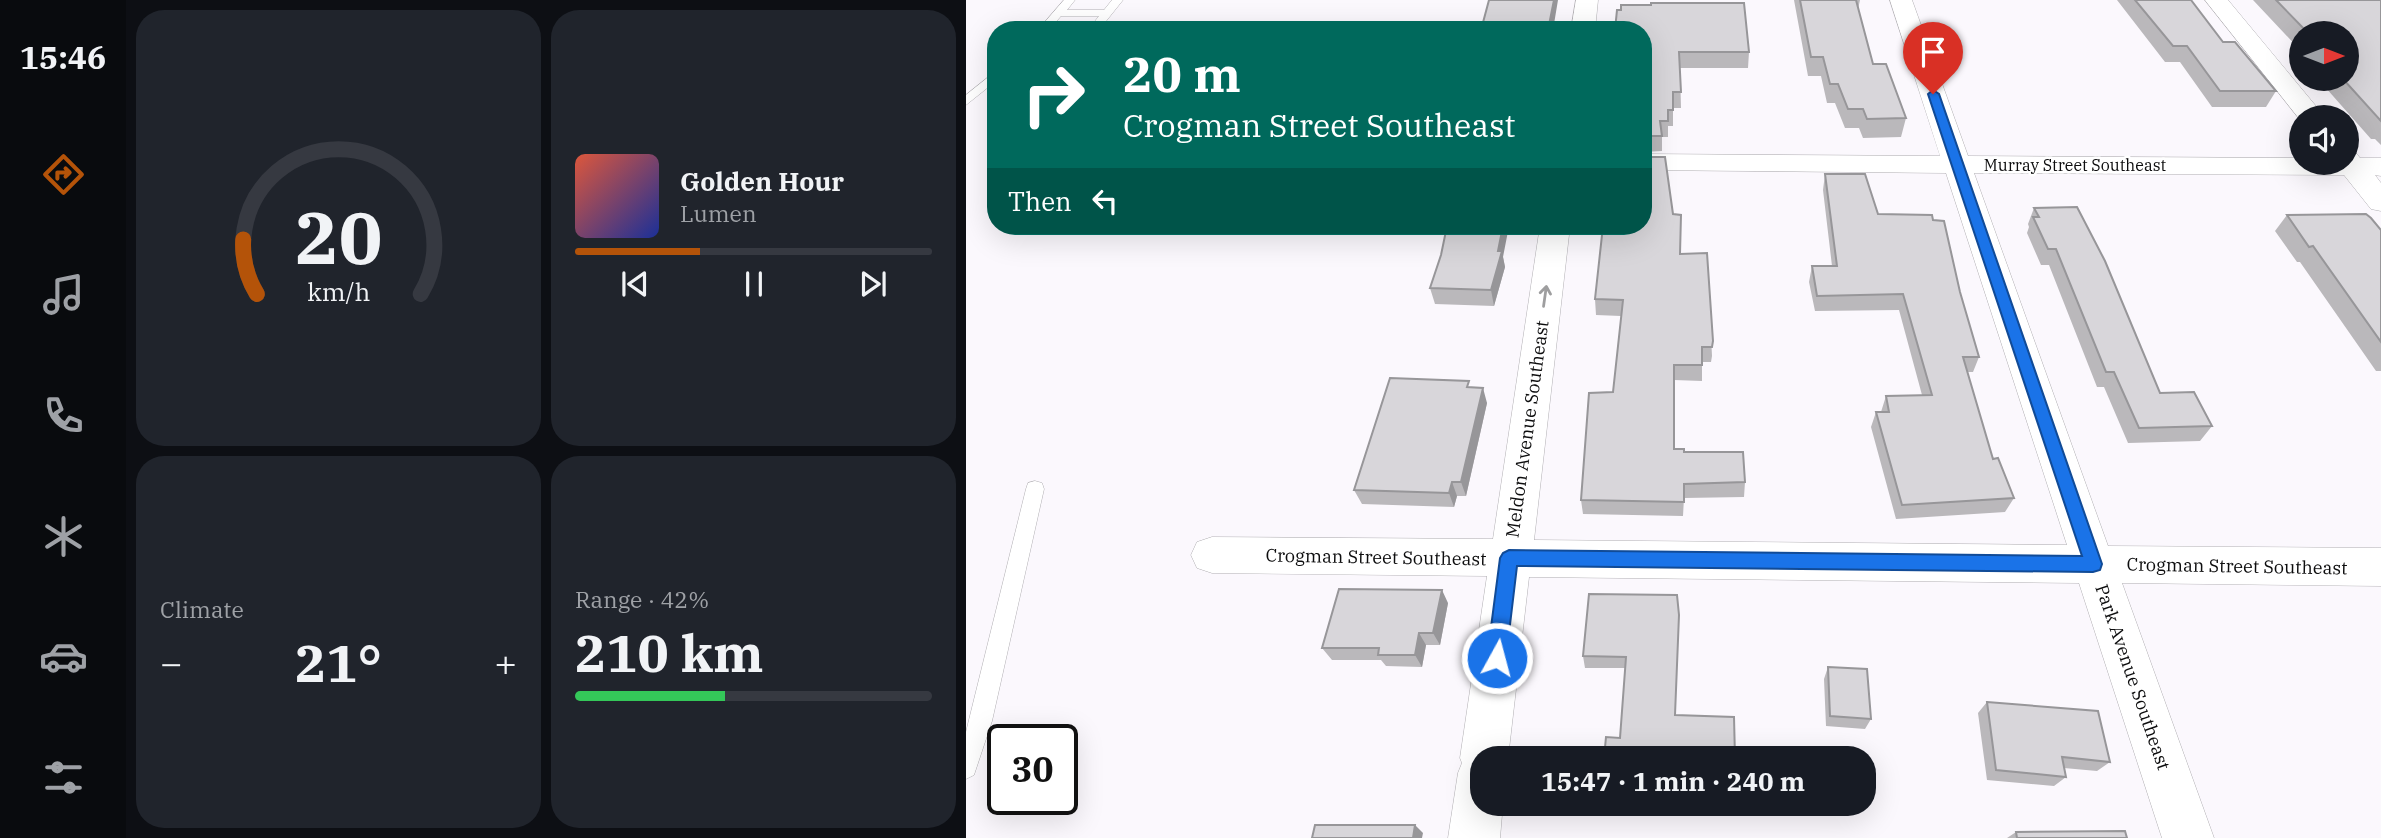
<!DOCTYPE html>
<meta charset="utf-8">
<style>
:root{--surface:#171b24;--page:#20242c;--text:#f1f3f6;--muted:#9ea1a6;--line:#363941;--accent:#b45309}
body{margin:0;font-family:"IBM Plex Serif",serif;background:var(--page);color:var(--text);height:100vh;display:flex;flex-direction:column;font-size:26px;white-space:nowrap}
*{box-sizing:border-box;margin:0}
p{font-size:23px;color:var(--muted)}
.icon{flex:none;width:38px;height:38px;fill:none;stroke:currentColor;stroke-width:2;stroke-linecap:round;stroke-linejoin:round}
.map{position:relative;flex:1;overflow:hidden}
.panel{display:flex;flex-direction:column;gap:10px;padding:10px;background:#0d0f14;width:840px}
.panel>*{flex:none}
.banner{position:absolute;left:21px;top:21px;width:665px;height:214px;border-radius:28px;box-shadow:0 7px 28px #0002;background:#00695c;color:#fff;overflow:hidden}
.needle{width:46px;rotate:90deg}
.fabs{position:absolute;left:1323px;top:21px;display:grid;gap:14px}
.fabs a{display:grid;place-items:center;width:70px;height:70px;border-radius:50%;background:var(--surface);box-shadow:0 7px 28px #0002;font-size:35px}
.speed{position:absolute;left:21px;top:724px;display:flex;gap:14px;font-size:35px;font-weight:700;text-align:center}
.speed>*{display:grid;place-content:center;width:91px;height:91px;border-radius:50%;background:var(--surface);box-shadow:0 7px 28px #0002;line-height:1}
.speed .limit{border:4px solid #111;border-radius:10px;background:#fff;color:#111}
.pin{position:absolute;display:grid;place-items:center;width:60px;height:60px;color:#fff;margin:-72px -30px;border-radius:50% 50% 50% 0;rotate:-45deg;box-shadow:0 0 7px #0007}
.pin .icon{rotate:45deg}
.me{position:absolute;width:77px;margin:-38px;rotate:7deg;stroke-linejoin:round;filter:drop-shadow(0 0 5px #0008)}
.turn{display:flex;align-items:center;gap:24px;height:147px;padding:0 21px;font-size:32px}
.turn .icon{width:91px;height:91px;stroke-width:2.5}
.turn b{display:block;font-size:49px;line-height:60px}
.then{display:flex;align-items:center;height:66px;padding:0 21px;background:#0003;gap:14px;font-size:26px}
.big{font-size:52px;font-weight:700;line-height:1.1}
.panel .widget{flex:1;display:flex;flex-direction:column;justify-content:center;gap:10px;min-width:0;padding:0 24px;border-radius:28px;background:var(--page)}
.panel .dial{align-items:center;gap:0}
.dial svg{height:182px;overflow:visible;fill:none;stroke:var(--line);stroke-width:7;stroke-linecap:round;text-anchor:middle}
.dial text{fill:var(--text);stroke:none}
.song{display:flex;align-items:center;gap:21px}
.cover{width:84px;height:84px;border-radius:10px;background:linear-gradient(135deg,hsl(10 70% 55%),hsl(230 70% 35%))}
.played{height:7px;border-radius:4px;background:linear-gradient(90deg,var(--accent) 35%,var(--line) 35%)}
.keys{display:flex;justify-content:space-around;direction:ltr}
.heat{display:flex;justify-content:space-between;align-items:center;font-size:38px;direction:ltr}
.charge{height:10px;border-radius:5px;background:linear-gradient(90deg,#34c759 42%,var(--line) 0)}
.panel .tiles{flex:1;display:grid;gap:10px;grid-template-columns:repeat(2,1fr)}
.trip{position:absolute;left:504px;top:746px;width:406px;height:70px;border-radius:28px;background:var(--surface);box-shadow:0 7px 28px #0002;font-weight:700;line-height:70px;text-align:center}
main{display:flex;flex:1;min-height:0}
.dock{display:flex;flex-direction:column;width:126px;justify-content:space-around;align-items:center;background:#090b0e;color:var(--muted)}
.dock .icon{width:49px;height:49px}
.dock .current{color:var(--accent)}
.dock b{font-size:32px;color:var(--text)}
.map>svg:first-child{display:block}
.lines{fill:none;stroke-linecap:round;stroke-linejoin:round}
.service-casing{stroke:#b1afb3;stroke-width:1}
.minor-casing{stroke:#b1afb3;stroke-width:1}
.service{fill:#fff;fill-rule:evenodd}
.minor{fill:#fff;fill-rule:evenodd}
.wall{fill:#bab8bb}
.shaded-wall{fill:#979699}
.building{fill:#d8d6da;stroke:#979699;stroke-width:2}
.oneway{stroke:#9e9e9f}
.route{fill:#1a73e8;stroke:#114b97;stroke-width:2}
.labels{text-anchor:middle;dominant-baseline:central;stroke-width:5;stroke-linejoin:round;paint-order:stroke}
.far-street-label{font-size:16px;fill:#0d0d0e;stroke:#fff}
.street-label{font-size:18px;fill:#0d0d0e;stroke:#fff}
</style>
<main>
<nav class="dock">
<b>15:46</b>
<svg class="icon current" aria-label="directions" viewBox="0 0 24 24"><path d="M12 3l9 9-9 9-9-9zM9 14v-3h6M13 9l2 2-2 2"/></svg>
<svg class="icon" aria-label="music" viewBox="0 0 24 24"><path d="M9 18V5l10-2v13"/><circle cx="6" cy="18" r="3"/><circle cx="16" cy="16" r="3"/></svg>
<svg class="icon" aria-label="phone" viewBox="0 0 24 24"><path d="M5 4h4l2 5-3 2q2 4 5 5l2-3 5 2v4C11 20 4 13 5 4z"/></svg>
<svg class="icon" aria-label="climate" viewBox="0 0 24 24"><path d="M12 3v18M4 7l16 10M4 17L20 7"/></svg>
<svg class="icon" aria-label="car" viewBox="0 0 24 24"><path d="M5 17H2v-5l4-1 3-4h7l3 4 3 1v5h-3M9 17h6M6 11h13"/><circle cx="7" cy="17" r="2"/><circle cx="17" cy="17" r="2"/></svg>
<svg class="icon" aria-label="filters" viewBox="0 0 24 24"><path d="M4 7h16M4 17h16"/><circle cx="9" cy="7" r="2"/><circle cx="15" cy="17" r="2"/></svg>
</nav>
<section class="panel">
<div class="tiles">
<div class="widget dial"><svg viewBox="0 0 100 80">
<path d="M14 69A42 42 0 1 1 86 69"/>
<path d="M14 69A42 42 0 0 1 8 45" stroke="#b45309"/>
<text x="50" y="56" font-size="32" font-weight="700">20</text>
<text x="50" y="72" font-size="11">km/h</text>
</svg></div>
<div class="widget">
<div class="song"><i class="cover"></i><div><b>Golden Hour</b><p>Lumen</p></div></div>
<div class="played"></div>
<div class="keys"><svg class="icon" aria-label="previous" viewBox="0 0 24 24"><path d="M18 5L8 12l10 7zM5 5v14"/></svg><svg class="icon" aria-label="pause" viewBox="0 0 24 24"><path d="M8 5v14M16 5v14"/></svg><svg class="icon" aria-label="next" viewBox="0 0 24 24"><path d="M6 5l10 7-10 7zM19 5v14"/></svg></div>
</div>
<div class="widget"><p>Climate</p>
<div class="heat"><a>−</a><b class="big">21°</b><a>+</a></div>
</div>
<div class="widget"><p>Range · 42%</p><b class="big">210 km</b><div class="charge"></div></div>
</div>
</section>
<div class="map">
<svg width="1415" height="838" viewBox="0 0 1415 838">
<rect width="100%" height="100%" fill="#fbf8fd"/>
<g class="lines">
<defs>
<path id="service" d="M98,0h11l-8,10h37l8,-10h11l-24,30h-11l11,-14h-38l-12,14h-11z
M30,71v10l-30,24v-10z
M69,481l7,2 2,6 -52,232 -18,54 -8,4v-47l60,-243 2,-6z"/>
<path id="minor" d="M610,0h22l-3,30h-24z
M924,0h22l56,156 333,2v5h46v-11l10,2 3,4h21v18l-6,-1 6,8v28l-10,-2 -27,-34 -370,-2 134,373 273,2v38l-259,-3 92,255h-52l-83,-255 -550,-6 -21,181h-26v45h21l-3,35h-52l10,-65 4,-10 -2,-5 27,-182 -275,-3 -15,-5 -6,-13 6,-13 15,-5 281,2 47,-313h30l-36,314 533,5 -121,-372 -303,-3v-16l297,2z
M1239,0h23l97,117h-24v4z"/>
</defs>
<use href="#service" class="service-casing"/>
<use href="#minor" class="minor-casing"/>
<use href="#service" class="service"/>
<use href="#minor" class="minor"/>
</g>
<path class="wall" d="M828,0h66l-2,9 15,55 33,54 -5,19 -38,1 -4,-10h-14l-10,-25h-8l-6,-27h-13z
M1151,0h74l32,42 53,49 -10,16h-54l-32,-45h-15z
M1287,0h128v145l-6,-6h-4l-53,-60h29v-46h-46v26l-3,-4 3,-4z
M685,5l98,47 -1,16h-68l1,40h-8v18h-5v11h-6v14l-19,1v-122z
M859,174l53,40 55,6 27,72 19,65 -6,15h-6l26,87 21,39 -9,14 -109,7 -25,-92 5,-15h5l5,-16 36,-1 -23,-85 -84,1 -6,-29 3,-16h20l-9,-76z
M1068,208l126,185 52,33 -12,15 -72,2 -24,-56h-7l-48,-122h-8l-14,-32 2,-6 -1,-3z
M707,214l7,40 27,-1 5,103 -1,6h-9v19l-28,-1v69l10,3 61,30 -1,15 -60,1 -1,18 -100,-2 -2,-14 32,-108 8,-76 -25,-1 -1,-16z
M1321,215l94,15v141h-5l-76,-109h-3l-22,-31z
M537,257l2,10 -11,39 -59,-2 -5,-16z
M505,387l16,16 -21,93h-9l-3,11 -92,-3 -8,-14z
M623,594l87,121 -56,23 5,-70h-40l-2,-12z
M482,603l-8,42h-14l-4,22 -36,-1 -5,-6h-49l-10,-12z
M862,667l43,52 -6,10 -39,-3 -2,-47z
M1021,702l123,60 -13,9 -33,-3 2,9 -12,9 -67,-6 -9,-67z
M1050,832l111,6h-120z"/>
<path class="shaded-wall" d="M588,0h4l-5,30h-5z
M537,226h6l-6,31 2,10 -11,39 -3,-16z
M517,388l4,15 -21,93 -5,-14z
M486,482l5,14 -3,11 -5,-14z
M476,590l6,13 -8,42 -7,-12z
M453,633l7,12 -4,22 -7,-12z
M449,825l8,8 -1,5h-9z"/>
<path class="building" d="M523,0h65l-6,30h-67z
M834,0h56l17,64h13l20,54 -39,1 -4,-10h-15l-10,-25h-8l-7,-27h-12z
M1169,0h56l32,42h12l41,49h-56l-33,-45h-14z
M1310,0h105v121l-38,-42h4v-46h-39z
M685,3h93l5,49h-70l2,40h-8v18h-5v11h-8l2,15h-19v-106h-28l2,-20h4v-5h30z
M677,157h22l8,57 8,1 -1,39 27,-1 6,88 -1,6h-10v18h-28v84h10v3h59l2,30 -61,2v18l-103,-2 8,-107 24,-1 10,-92 -28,-1 8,-73h40z
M859,174h40l13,40 54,1 1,5 11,1 16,71 19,65h-16l30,102 5,-1 16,40 -112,7 -26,-93h13l-3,-16 46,-1 -29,-101 -86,2 -5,-30h25z
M1111,207l28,54 55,132 34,-1 18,34 -73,2 -25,-56h-8l-50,-123h-8l-15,-32h6l-5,-9z
M1400,214l5,4 10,12v112l-68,-96 -4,1 -22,-32z
M481,226h56l-5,25h4l-11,39 -61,-2 11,-33z
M424,378l79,3 -2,6 16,1 -22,94h-9l-3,11 -95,-3z
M373,589l103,1 -9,43h-14l-4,22h-37l1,-7h-57z
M623,594l88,1 2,20 -4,100 59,2 1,41h-131l2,-21 14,1 6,-81 -43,-1z
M862,667l39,2 4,50 -41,-3z
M1021,702l111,9 12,51 -48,-5 4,20 -70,-7z
M349,825h100l-2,13h-101z
M1159,831l2,7h-110l-1,-6z"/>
<defs><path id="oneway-shaft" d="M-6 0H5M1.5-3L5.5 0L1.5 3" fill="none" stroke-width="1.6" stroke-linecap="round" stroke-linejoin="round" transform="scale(1.75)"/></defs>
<use class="oneway" href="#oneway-shaft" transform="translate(579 296) rotate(-82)"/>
<path class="route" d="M967,90l6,4 163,470 -2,6 -7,2 -576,-6 -11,92 -2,7 -7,2 -7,-2 -3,-7 13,-100 3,-5 6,-3 573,6 -154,-462z"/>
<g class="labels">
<g class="far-street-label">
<text x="1109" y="165">Murray Street Southeast</text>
</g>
<g class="street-label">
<text transform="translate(561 429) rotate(-82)">Meldon Avenue Southeast</text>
<text transform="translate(410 557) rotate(1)">Crogman Street Southeast</text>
<text transform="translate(1271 566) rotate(1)">Crogman Street Southeast</text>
<text transform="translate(1167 677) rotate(71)">Park Avenue Southeast</text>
</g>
</g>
</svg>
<div class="fabs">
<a><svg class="needle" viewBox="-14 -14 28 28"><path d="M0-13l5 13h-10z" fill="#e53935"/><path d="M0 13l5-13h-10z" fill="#9ea1a6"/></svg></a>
<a><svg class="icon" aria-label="sound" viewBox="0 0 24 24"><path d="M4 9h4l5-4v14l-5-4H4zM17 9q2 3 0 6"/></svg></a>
</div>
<div class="speed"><div class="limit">30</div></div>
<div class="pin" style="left:967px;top:94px;background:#d93025"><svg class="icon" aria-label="arrive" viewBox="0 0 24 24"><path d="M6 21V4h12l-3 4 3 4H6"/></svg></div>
<svg class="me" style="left:531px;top:658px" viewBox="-20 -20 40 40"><circle r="17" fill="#1a73e8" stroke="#fff" stroke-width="3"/><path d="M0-11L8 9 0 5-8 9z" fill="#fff"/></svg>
<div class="trip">15:47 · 1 min · 240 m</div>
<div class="banner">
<div class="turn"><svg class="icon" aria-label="right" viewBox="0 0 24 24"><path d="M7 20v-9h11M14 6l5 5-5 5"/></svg><div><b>20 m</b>Crogman Street Southeast</div></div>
<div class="then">Then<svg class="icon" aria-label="left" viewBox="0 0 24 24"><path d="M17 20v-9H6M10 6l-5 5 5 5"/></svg></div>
</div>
</div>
</main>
